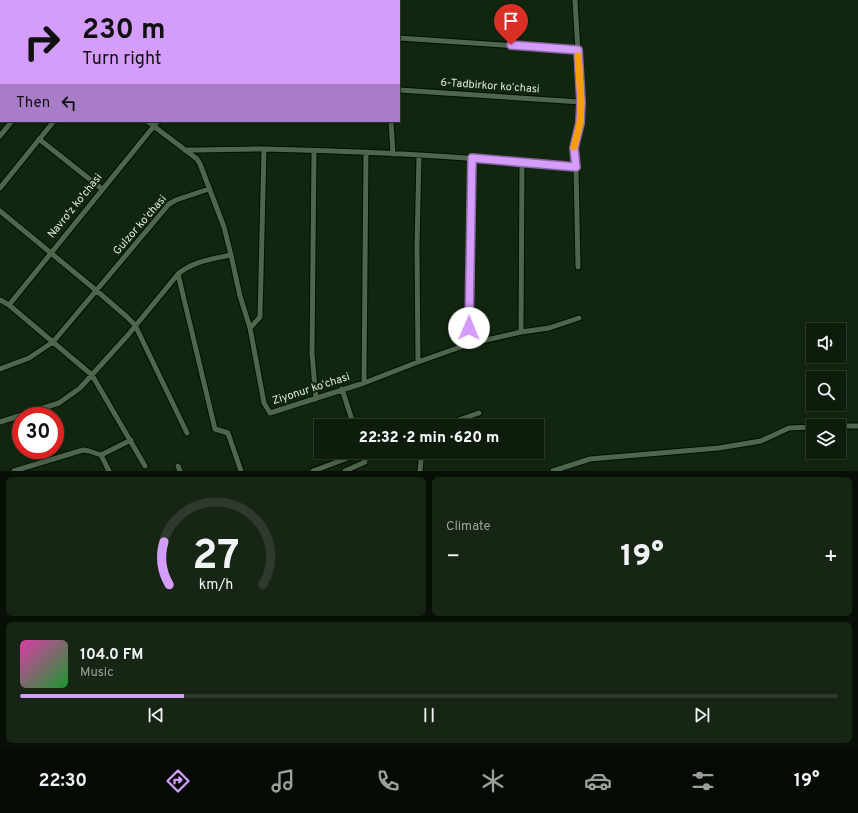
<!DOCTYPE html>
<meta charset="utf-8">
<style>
:root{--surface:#0d1c0b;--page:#162514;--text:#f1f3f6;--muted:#9aa19d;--line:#2d3a2c;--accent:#d49cfb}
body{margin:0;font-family:Overpass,sans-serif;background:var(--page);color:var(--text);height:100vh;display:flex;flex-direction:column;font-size:15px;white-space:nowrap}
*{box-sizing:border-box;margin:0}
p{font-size:13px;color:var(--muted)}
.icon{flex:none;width:22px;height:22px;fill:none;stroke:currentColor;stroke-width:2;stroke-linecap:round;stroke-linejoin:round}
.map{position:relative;height:471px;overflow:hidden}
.panel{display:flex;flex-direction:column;gap:6px;padding:6px;background:#070f06;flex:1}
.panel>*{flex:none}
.guide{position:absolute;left:0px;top:0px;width:400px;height:122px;box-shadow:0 2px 6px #0003,0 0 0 1px var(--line);background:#d49cfb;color:#111;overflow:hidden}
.controls{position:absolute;left:806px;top:323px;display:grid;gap:8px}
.controls a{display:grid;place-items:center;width:40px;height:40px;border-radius:0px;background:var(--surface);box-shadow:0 2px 6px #0003,0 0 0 1px var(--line);font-size:20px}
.speed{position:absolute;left:12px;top:407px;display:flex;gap:8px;font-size:20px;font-weight:700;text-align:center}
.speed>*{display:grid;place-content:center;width:52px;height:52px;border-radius:50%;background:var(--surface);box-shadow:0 2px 6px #0003,0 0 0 1px var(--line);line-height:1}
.speed .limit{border:6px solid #d22;background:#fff;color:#111}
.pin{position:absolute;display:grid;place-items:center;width:34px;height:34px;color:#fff;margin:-41px -17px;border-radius:50% 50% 50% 0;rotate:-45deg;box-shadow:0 0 4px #0007}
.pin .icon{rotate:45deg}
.me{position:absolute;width:44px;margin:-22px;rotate:1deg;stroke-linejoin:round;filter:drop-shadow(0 0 3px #0008)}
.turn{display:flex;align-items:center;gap:14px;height:84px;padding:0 16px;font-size:18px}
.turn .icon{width:52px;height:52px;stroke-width:2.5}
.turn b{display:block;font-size:28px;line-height:34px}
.then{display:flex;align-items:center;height:38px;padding:0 16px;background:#0003;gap:8px;font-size:15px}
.big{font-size:30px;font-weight:800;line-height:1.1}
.panel .card{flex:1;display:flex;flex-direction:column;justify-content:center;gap:6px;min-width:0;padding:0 14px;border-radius:6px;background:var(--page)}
.panel .dial{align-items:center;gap:0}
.dial svg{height:104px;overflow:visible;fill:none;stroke:var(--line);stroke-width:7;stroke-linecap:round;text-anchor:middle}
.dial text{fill:var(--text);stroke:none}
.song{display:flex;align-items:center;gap:12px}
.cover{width:48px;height:48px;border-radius:6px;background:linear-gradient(135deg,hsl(320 70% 55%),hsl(130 70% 35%))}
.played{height:4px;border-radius:2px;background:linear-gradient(90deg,var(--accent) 20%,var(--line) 20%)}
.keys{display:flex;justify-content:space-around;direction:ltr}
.heat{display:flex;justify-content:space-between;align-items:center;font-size:22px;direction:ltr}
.panel .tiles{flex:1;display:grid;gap:6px;grid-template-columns:1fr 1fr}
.card:last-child{grid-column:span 2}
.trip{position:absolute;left:314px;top:419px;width:230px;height:40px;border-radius:0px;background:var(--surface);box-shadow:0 2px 6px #0003,0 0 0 1px var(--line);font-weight:800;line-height:40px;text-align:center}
.dock{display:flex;height:64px;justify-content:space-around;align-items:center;background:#050b04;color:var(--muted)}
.dock .icon{width:28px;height:28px}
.dock .active{color:var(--accent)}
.dock b{font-size:18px;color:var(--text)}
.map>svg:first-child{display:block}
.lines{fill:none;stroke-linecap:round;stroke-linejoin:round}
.minor-casing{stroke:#000f00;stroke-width:7}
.primary-casing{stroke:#000f00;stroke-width:10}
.minor{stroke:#4e664c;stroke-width:5}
.primary{stroke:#6d9668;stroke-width:8}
.route-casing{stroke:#8a65a3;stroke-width:10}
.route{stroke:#d49cfb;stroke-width:7}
.slow{stroke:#f59e0b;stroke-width:7}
.labels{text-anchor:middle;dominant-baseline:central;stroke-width:4;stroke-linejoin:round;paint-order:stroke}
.street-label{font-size:11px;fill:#deebdc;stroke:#11260f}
</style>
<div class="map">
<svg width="858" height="471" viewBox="0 0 858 471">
<rect width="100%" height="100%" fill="#11260f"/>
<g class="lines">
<defs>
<path id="minor" d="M190,0v1
M384,0v1
M575,0l6,102 -1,21 -6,25 2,19 2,100
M249,1l1,-1
M0,11h1
M399,38l179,12
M399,90l182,12
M147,121l50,38 3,5 24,63 7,28 9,41 10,32 14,75 6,10 94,-30 54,-21 51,-18 52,-12 28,-4 30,-10
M391,121l2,33
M0,136l12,-15
M39,139l63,50
M186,150c26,0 53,-1 79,-1 104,2 207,8 311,18
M314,151l-2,203 4,45
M0,188l54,-67
M0,211l97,80 30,26 8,8 52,108
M178,274l37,155 13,4 13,38
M0,300l9,5 83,70 53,91
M9,305l149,-184
M250,328l10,-11 4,-168
M521,332l1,-170
M469,344l3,-186
M418,362l-1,-115 2,-92
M0,369l29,-11 24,-16 116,-138 7,-4 33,-11
M364,383l2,-231
M342,389l12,37
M0,422l59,-19 21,-15 48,-53 50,-61c15,-13 35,-15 53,-19
M441,426l38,-13
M839,426h19
M101,455l8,16
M178,466l2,5
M14,471l69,-21 6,1 12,4 30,-15
M313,471l51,-19
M345,471l20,-9v-3l-2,-7
M420,471l1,-11
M553,471l37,-12 129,-11 42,-7 28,-13 24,-1"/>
<path id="primary" d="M30,1l1,-1
M0,36l1,-1"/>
</defs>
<use href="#minor" class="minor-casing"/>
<use href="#primary" class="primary-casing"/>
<use href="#minor" class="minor"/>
<use href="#primary" class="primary"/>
</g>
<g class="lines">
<defs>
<path id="route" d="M469,328l3,-170 104,9 -2,-19 6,-25 1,-21 -3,-52 -67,-5"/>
</defs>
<use href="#route" class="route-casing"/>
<use href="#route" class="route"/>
<path class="slow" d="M574,147l6,-24 1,-21 -3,-46"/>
</g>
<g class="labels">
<g class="street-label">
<text transform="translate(490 86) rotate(4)">6-Tadbirkor koʻchasi</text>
<text transform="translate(75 206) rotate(-51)">Navro'z ko'chasi</text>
<text transform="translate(140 225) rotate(-49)">Gulzor koʻchasi</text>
<text transform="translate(311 389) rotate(-18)">Ziyonur koʻchasi</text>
</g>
</g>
</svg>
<div class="controls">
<a><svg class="icon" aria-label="sound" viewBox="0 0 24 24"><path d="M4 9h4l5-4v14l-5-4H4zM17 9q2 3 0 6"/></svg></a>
<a><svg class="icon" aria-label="search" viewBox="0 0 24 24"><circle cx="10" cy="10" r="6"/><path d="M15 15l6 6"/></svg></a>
<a><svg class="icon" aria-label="layers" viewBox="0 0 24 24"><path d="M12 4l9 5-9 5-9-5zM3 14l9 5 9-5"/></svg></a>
</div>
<div class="speed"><div class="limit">30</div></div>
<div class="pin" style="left:511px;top:45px;background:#d93025"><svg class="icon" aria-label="arrive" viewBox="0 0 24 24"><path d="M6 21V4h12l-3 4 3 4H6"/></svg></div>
<svg class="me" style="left:469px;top:328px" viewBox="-20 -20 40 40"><circle r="19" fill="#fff"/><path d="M0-13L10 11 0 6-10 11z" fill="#d49cfb"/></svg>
<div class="trip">22:32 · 2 min · 620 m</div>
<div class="guide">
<div class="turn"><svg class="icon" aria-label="right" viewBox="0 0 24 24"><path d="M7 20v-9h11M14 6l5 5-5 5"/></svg><div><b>230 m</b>Turn right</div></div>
<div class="then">Then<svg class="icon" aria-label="left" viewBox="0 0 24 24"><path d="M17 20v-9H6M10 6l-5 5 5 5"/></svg></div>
</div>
</div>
<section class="panel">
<div class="tiles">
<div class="card dial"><svg viewBox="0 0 100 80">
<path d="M14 69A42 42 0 1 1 86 69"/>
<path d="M14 69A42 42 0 0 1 10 36" stroke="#d49cfb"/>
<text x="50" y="56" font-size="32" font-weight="700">27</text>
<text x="50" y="72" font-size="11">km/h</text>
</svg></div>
<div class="card"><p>Climate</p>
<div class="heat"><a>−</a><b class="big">19°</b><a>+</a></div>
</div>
<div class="card">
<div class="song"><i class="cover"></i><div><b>104.0 FM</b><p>Music</p></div></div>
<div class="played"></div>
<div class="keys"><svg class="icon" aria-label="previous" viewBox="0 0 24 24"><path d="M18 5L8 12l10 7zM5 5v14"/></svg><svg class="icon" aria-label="pause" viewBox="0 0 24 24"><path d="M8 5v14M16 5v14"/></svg><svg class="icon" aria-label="next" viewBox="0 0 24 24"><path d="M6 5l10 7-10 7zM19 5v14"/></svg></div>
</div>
</div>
</section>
<nav class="dock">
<b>22:30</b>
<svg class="icon active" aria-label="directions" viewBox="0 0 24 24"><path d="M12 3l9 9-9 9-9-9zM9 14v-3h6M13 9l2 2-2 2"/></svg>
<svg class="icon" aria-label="music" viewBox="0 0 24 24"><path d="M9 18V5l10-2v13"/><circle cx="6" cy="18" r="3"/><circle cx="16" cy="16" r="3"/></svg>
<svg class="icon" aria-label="phone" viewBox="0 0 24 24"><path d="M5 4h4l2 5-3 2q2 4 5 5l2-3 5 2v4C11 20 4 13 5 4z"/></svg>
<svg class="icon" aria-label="climate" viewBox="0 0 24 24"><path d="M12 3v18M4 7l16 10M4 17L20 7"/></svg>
<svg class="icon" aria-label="car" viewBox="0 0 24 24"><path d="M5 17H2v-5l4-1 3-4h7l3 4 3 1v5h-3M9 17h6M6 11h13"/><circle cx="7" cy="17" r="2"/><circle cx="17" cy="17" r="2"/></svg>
<svg class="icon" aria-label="filters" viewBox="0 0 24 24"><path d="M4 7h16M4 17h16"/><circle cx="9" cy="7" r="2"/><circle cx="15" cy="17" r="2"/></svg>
<b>19°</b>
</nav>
